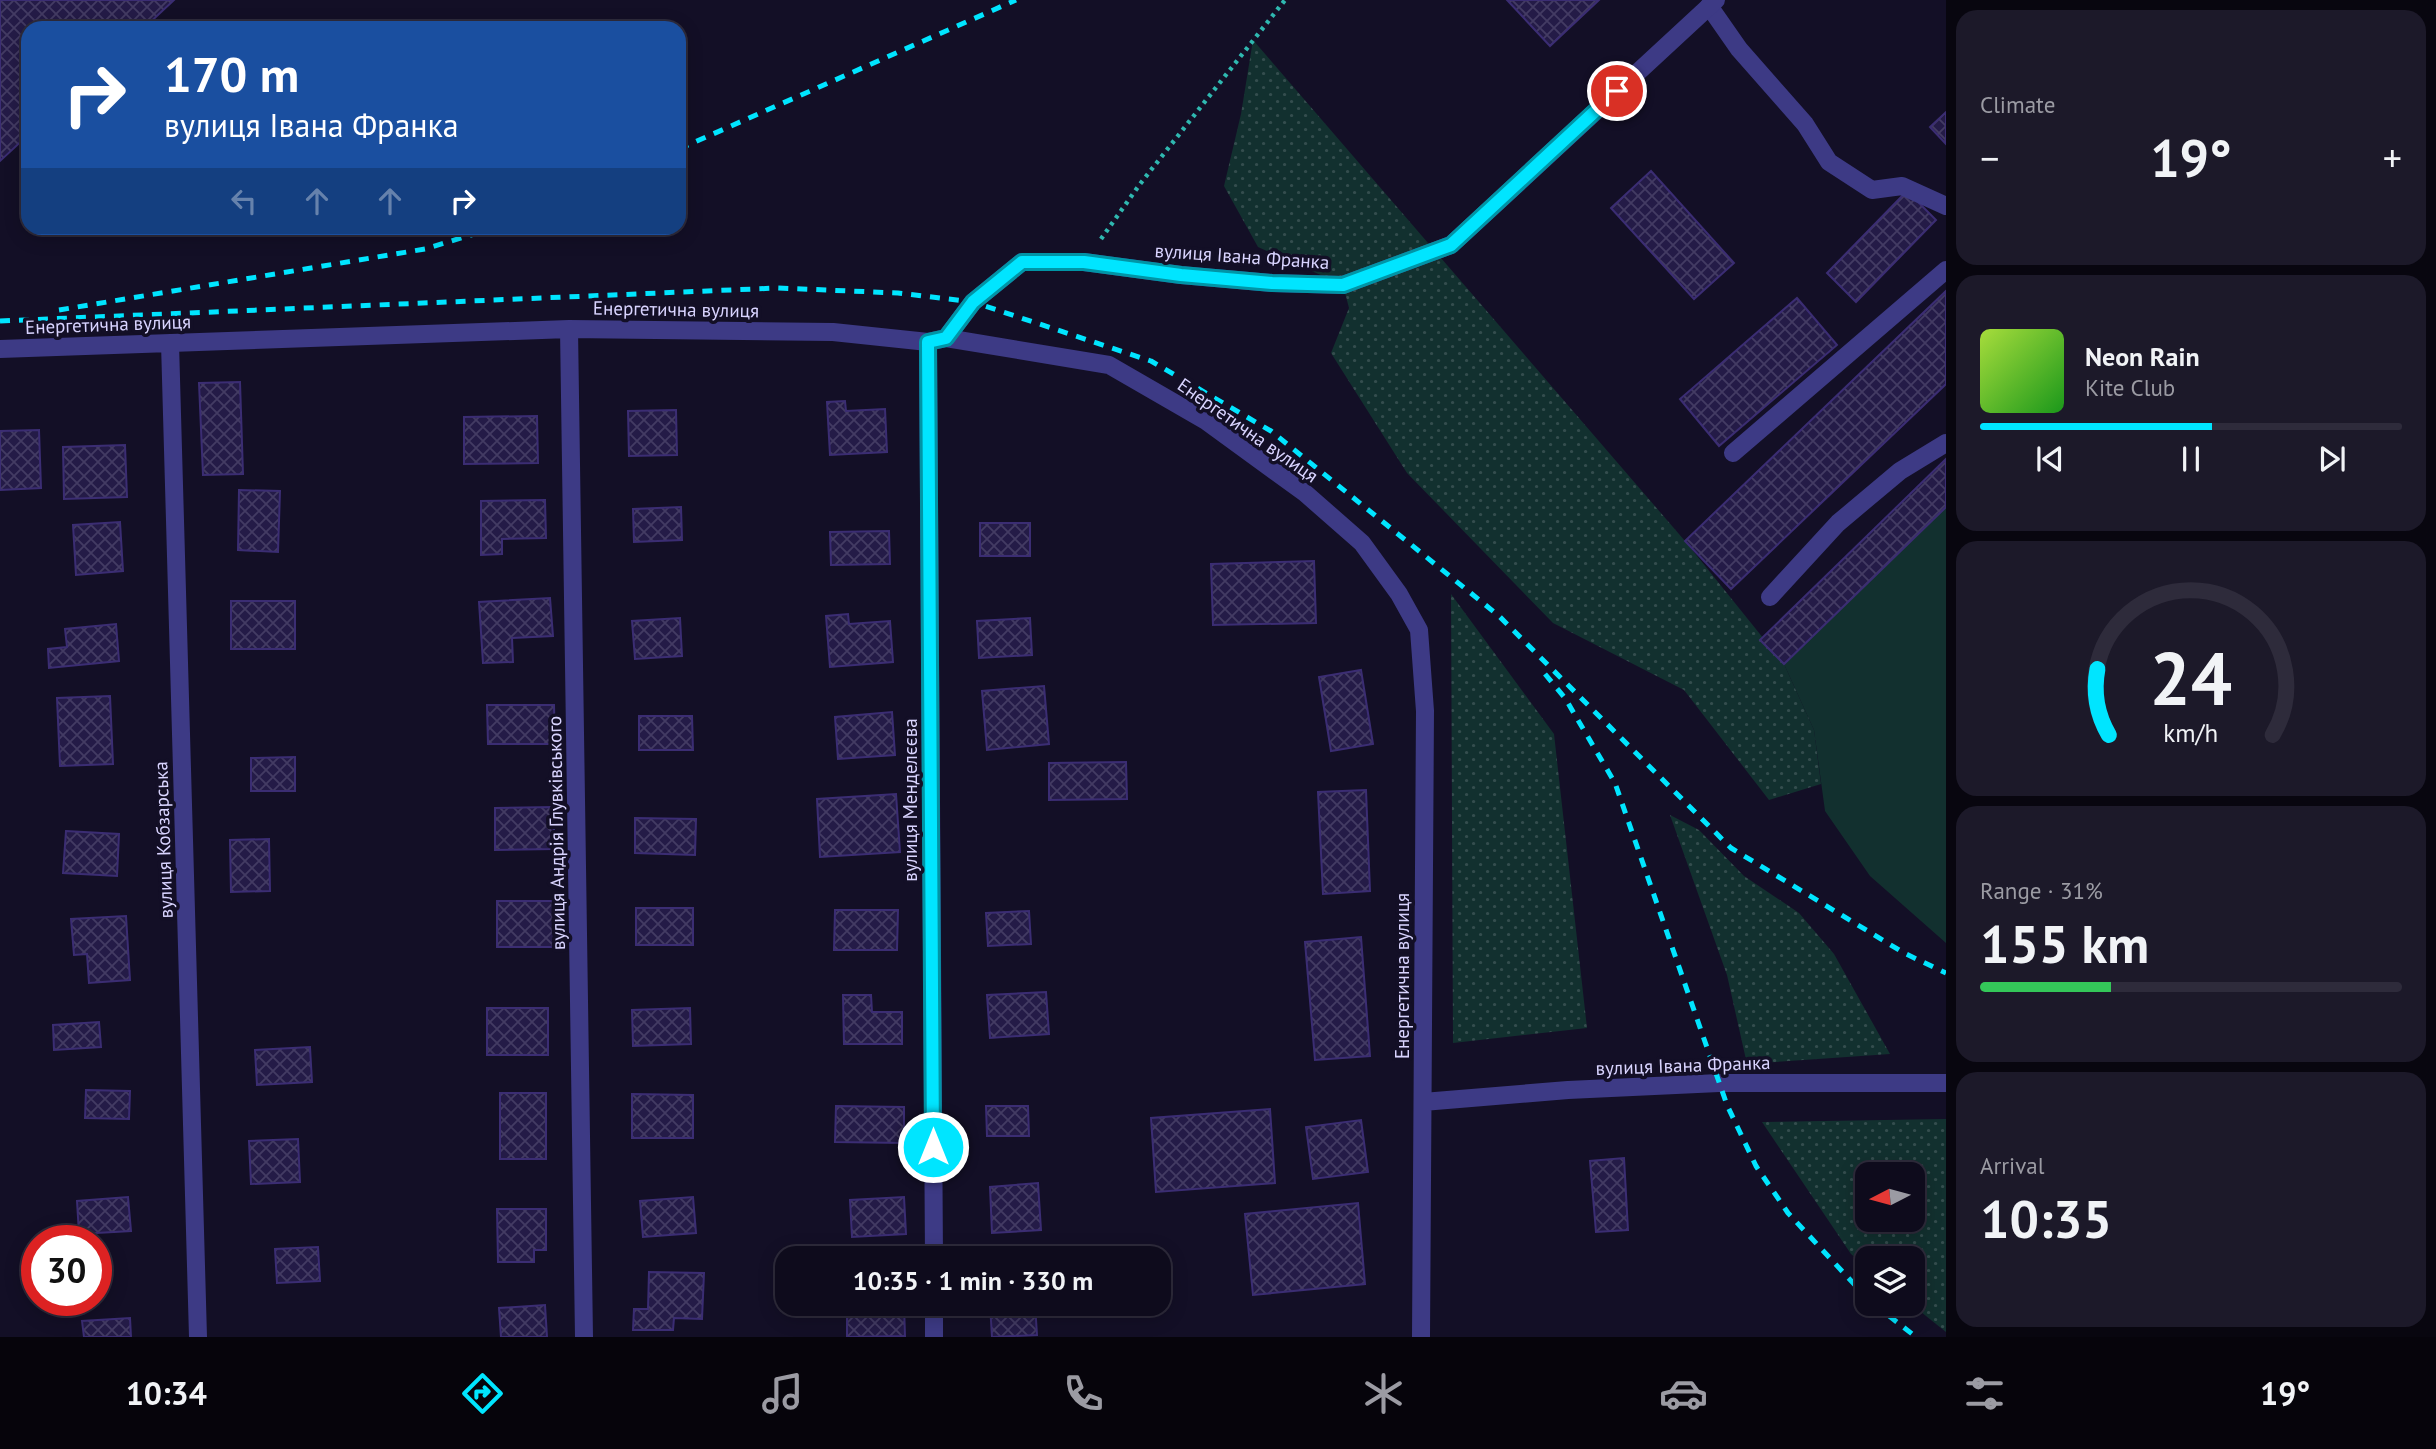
<!DOCTYPE html>
<meta charset="utf-8">
<style>
:root{--surface:#0e0b1c;--page:#1c1929;--text:#f1f3f6;--muted:#9b9ba3;--line:#2e2b3b;--accent:#00e5ff}
body{margin:0;font-family:"PT Sans",sans-serif;background:var(--page);color:var(--text);height:100vh;display:flex;flex-direction:column;font-size:26px;white-space:nowrap}
*{box-sizing:border-box;margin:0}
p{font-size:23px;color:var(--muted)}
.icon{flex:none;width:38px;height:38px;fill:none;stroke:currentColor;stroke-width:2;stroke-linecap:round;stroke-linejoin:round}
.map{position:relative;flex:1;overflow:hidden}
.sheet{display:flex;flex-direction:column;gap:10px;padding:10px;background:#08060f;width:490px}
.sheet>*{flex:none}
.banner{position:absolute;left:21px;top:21px;width:665px;height:214px;border-radius:21px;box-shadow:0 4px 18px #0003,0 0 0 2px var(--line);background:#1a4fa0;color:#fff;overflow:hidden}
.needle{width:46px;rotate:264deg}
.fabs{position:absolute;left:1855px;top:1162px;display:grid;gap:14px}
.fabs a{display:grid;place-items:center;width:70px;height:70px;border-radius:14px;background:var(--surface);box-shadow:0 4px 18px #0003,0 0 0 2px var(--line);font-size:35px}
.speed{position:absolute;left:21px;top:1225px;display:flex;gap:14px;font-size:35px;font-weight:700;text-align:center}
.speed>*{display:grid;place-content:center;width:91px;height:91px;border-radius:50%;background:var(--surface);box-shadow:0 4px 18px #0003,0 0 0 2px var(--line);line-height:1}
.speed .limit{border:10px solid #d22;background:#fff;color:#111}
.pin{position:absolute;display:grid;place-items:center;width:60px;height:60px;color:#fff;margin:-30px;border:4px solid #fff;border-radius:50%;box-shadow:0 2px 7px #0007}
.me{position:absolute;width:77px;margin:-38px;rotate:0deg;stroke-linejoin:round;filter:drop-shadow(0 0 5px #0008)}
.turn{display:flex;align-items:center;gap:24px;height:147px;padding:0 28px;font-size:32px}
.turn .icon{width:91px;height:91px;stroke-width:2.5}
.turn b{display:block;font-size:49px;line-height:60px}
.lanes{display:flex;align-items:center;height:66px;padding:0 28px;background:#0003;justify-content:center;gap:35px;direction:ltr}
.lanes .off{opacity:.35}
.big{font-size:52px;font-weight:700;line-height:1.1}
.sheet .card{flex:1;display:flex;flex-direction:column;justify-content:center;gap:10px;min-width:0;padding:0 24px;border-radius:21px;background:var(--page)}
.sheet .dial{align-items:center;gap:0}
.dial svg{height:182px;overflow:visible;fill:none;stroke:var(--line);stroke-width:7;stroke-linecap:round;text-anchor:middle}
.dial text{fill:var(--text);stroke:none}
.song{display:flex;align-items:center;gap:21px}
.cover{width:84px;height:84px;border-radius:10px;background:linear-gradient(135deg,hsl(80 70% 55%),hsl(120 70% 35%))}
.played{height:7px;border-radius:4px;background:linear-gradient(90deg,var(--accent) 55%,var(--line) 55%)}
.keys{display:flex;justify-content:space-around;direction:ltr}
.heat{display:flex;justify-content:space-between;align-items:center;font-size:38px;direction:ltr}
.charge{height:10px;border-radius:5px;background:linear-gradient(90deg,#34c759 31%,var(--line) 0)}
.trip{position:absolute;left:775px;top:1246px;width:396px;height:70px;border-radius:21px;background:var(--surface);box-shadow:0 4px 18px #0003,0 0 0 2px var(--line);font-weight:700;line-height:70px;text-align:center}
.dock{display:flex;height:112px;justify-content:space-around;align-items:center;background:#06040b;color:var(--muted)}
.dock .icon{width:49px;height:49px}
.dock .on{color:var(--accent)}
.dock b{font-size:32px;color:var(--text)}
main{display:flex;flex:1;min-height:0}
.map>svg:first-child{display:block}
.green{fill:#12302f}
.garden{fill:url(#garden-dots);fill-rule:evenodd}
.building{fill:url(#building-cross-hatch);stroke:#3b2d73;stroke-width:2}
.lines{fill:none;stroke-linecap:round;stroke-linejoin:round}
.path{stroke:#2fb8b0;stroke-width:4.5;stroke-dasharray:3.5 5;stroke-linecap:butt}
.lane{stroke:#3d3a85;stroke-width:18}
.street{stroke:#3d3a85;stroke-width:18}
.rail{stroke:#00e5ff;stroke-width:5;stroke-dasharray:10 9;stroke-linecap:butt}
.route-casing{stroke:#0095a6;stroke-width:18}
.route{stroke:#00e5ff;stroke-width:12}
.labels{text-anchor:middle;dominant-baseline:central;stroke-width:7;stroke-linejoin:round;paint-order:stroke}
.street-label{font-size:19px;fill:#d9d4ff;stroke:#130f26}
</style>
<main>
<div class="map">
<svg width="1946" height="1337" viewBox="0 0 1946 1337">
<defs>
<pattern id="garden-dots" width="8" height="8" patternUnits="userSpaceOnUse" patternTransform="scale(1.75)"><rect width="8" height="8" fill="#12302f"/><path d="M2 2h.1M6 6h.1" fill="none" stroke="#344d4e" stroke-width="1.8" stroke-linecap="round"/></pattern>
<pattern id="building-cross-hatch" width="8" height="8" patternUnits="userSpaceOnUse" patternTransform="scale(1.75)"><rect width="8" height="8" fill="#241b47"/><path d="M0 0l8 8M0 8l8-8" fill="none" stroke="#433b63"/></pattern>
</defs>
<rect width="100%" height="100%" fill="#130f26"/>
<path class="green" d="M1946,507v436l-76,-67 -45,-65 -11,-81 -30,-66z"/>
<path class="garden" d="M1253,40l432,501 99,123 30,66 7,54 -52,16 -85,-110 -131,-67 -146,-150 -76,-120 18,-45 -6,-23 -85,-38 -34,-61 17,-72z
M1451,594l103,140 33,294 -134,15z
M1670,815l29,15 45,46 55,37 35,41 56,100 -143,10 -20,-89z
M1946,1119v213l-35,-28 2,-46h-46v9l-16,-13 -89,-132zM1867,1174h46v46h-46z"/>
<path class="building" d="M0,0h174l-30,28h-116v107l-28,26z
M1507,0h92l-49,46z
M1946,112v32l-16,-17z
M1651,171l83,92 -40,36 -83,-91z
M1907,191l29,29 -80,82 -29,-29z
M1946,291v93l-215,205 -46,-48z
M1797,298l40,47 -118,101 -39,-47z
M240,382l3,92 -40,1 -4,-92z
M845,401l1,10 39,-2 2,43 -57,3 -3,-53z
M676,410l1,45 -48,1 -1,-45z
M537,416l1,47 -74,1v-47z
M39,430l2,58 -41,2v-59z
M125,445l2,52 -63,2 -1,-52z
M1946,459v48l-162,157 -24,-24z
M239,490l41,1 -2,61 -40,-2z
M545,500l1,38 -44,1v15l-21,1v-54z
M681,507l1,33 -48,2 -1,-33z
M120,522l3,49 -47,4 -3,-50z
M980,523h50v33h-50z
M889,531l1,33 -59,1 -1,-33z
M1314,561l2,62 -103,2 -2,-61z
M550,598l3,38 -41,2 1,24 -30,1 -4,-61z
M231,601h64v48h-64z
M848,614l1,10 41,-3 3,41 -63,5 -4,-51z
M680,618l2,38 -47,3 -3,-38z
M1030,618l2,37 -53,3 -2,-37z
M116,624l3,37 -70,7 -1,-19 19,-2 -2,-18z
M1361,670l12,74 -42,7 -12,-74z
M1044,686l5,58 -62,6 -5,-59z
M110,696l3,68 -53,2 -3,-68z
M487,705h67l1,39h-67z
M892,712l3,43 -57,4 -3,-42z
M639,716h53l1,34h-54z
M295,757v34h-44v-33z
M1126,762l1,37 -78,1v-37z
M1366,790l4,101 -47,3 -5,-102z
M896,794l4,58 -80,5 -3,-58z
M554,807v42l-59,1v-42z
M635,818l61,1 -1,36 -60,-2z
M66,831l53,3 -2,42 -54,-3z
M269,839l1,52 -39,1 -1,-52z
M497,901h62l-1,46h-61z
M636,908h57v37h-57z
M835,910h63l-1,40h-63z
M1029,911l2,33 -43,2 -2,-33z
M126,916l4,64 -41,3 -2,-29 -13,1 -3,-36z
M1361,937l9,119 -55,4 -10,-118z
M1046,992l3,42 -59,4 -3,-43z
M843,995h28l1,17h30v32h-58z
M487,1008h61v47h-61z
M690,1008l1,36 -58,2 -1,-36z
M99,1022l2,25 -47,3 -1,-25z
M310,1047l2,35 -55,3 -2,-35z
M86,1090l44,1 -1,28 -44,-1z
M500,1093h46v66h-46z
M632,1094l61,1v43h-61z
M836,1106l68,1v36l-69,-1z
M986,1106h42l1,30h-42z
M1270,1109l5,74 -119,9 -5,-74z
M1361,1120l7,52 -55,7 -7,-52z
M298,1139l2,43 -49,2 -2,-43z
M1624,1158l4,72 -32,2 -6,-71z
M1038,1183l3,47 -49,3 -2,-46z
M128,1197l3,34 -52,3 -2,-33z
M693,1197l3,36 -53,4 -3,-36z
M904,1197l2,37 -54,3 -2,-37z
M1358,1203l7,81 -112,11 -8,-81z
M497,1209h49v41h-12v12h-36z
M318,1247l2,34 -43,2 -2,-34z
M649,1272l55,1 -2,46 -28,-1 -1,12h-40l1,-21h14z
M847,1304h57l1,32 -58,1z
M990,1304h45l2,31 -45,2z
M545,1305l2,32h-46l-2,-29z
M130,1318l1,19h-47l-2,-16z"/>
<g class="lines">
<path class="path" d="M1101,239l39,-55 145,-184"/>
<path class="lane" d="M1709,6l30,43 66,75 24,38 43,28 30,-4 44,20
M1733,453l213,-183
M1770,597l68,-74 62,-52 46,-28"/>
<path class="street" d="M569,329l15,1008
M946,338l27,-36 49,-40h62l97,13 91,8 71,2 108,-40 265,-245
M928,342l6,916
M170,343l28,994
M0,349l569,-20 264,3 95,10 18,-4 163,27 97,56 99,72 57,50 37,51 20,36 6,81 -4,626
M1423,1102l145,-12 151,-7h227
M934,1304v33"/>
<path class="rail" d="M679,149l337,-149
M59,310l366,-61 69,-21
M0,321l777,-33 121,5 75,9 178,59 120,70 228,185 232,232 173,105 42,20
M1545,674l20,24 50,85 112,322 29,61 32,47 79,85
M1874,1304l42,33"/>
</g>
<g class="lines">
<defs>
<path id="route" d="M933,1147l-5,-805 18,-4 27,-36 49,-40h62l97,13 91,8 71,2 108,-40 166,-154"/>
</defs>
<use href="#route" class="route-casing"/>
<use href="#route" class="route"/>
</g>
<g class="labels">
<g class="street-label">
<text transform="translate(1242 256) rotate(4)">вулиця Івана Франка</text>
<text transform="translate(676 309) rotate(1)">Енергетична вулиця</text>
<text transform="translate(108 324) rotate(-2)">Енергетична вулиця</text>
<text transform="translate(1248 430) rotate(35)">Енергетична вулиця</text>
<text transform="translate(910 800) rotate(-90)">вулиця Менделєєва</text>
<text transform="translate(556 833) rotate(-91)">вулиця Андрія Глувківського</text>
<text transform="translate(163 840) rotate(-92)">вулиця Кобзарська</text>
<text transform="translate(1402 976) rotate(-90)">Енергетична вулиця</text>
<text transform="translate(1683 1065) rotate(-2)">вулиця Івана Франка</text>
</g>
</g>
</svg>
<div class="fabs">
<a><svg class="needle" viewBox="-14 -14 28 28"><path d="M0-13l5 13h-10z" fill="#e53935"/><path d="M0 13l5-13h-10z" fill="#9b9ba3"/></svg></a>
<a><svg class="icon" aria-label="layers" viewBox="0 0 24 24"><path d="M12 4l9 5-9 5-9-5zM3 14l9 5 9-5"/></svg></a>
</div>
<div class="speed"><div class="limit">30</div></div>
<div class="pin" style="left:1617px;top:91px;background:#d93025"><svg class="icon" aria-label="arrive" viewBox="0 0 24 24"><path d="M6 21V4h12l-3 4 3 4H6"/></svg></div>
<svg class="me" style="left:933px;top:1147px" viewBox="-20 -20 40 40"><circle r="17" fill="#00e5ff" stroke="#fff" stroke-width="3"/><path d="M0-11L8 9 0 5-8 9z" fill="#fff"/></svg>
<div class="trip">10:35 · 1 min · 330 m</div>
<div class="banner">
<div class="turn"><svg class="icon" aria-label="right" viewBox="0 0 24 24"><path d="M7 20v-9h11M14 6l5 5-5 5"/></svg><div><b>170 m</b>вулиця Івана Франка</div></div>
<div class="lanes"><svg class="icon off" aria-label="left" viewBox="0 0 24 24"><path d="M17 20v-9H6M10 6l-5 5 5 5"/></svg><svg class="icon off" aria-label="ahead" viewBox="0 0 24 24"><path d="M12 20V5M6 11l6-6 6 6"/></svg><svg class="icon off" aria-label="ahead" viewBox="0 0 24 24"><path d="M12 20V5M6 11l6-6 6 6"/></svg><svg class="icon" aria-label="right" viewBox="0 0 24 24"><path d="M7 20v-9h11M14 6l5 5-5 5"/></svg></div>
</div>
</div>
<section class="sheet">
<div class="card"><p>Climate</p>
<div class="heat"><a>−</a><b class="big">19°</b><a>+</a></div>
</div>
<div class="card">
<div class="song"><i class="cover"></i><div><b>Neon Rain</b><p>Kite Club</p></div></div>
<div class="played"></div>
<div class="keys"><svg class="icon" aria-label="previous" viewBox="0 0 24 24"><path d="M18 5L8 12l10 7zM5 5v14"/></svg><svg class="icon" aria-label="pause" viewBox="0 0 24 24"><path d="M8 5v14M16 5v14"/></svg><svg class="icon" aria-label="next" viewBox="0 0 24 24"><path d="M6 5l10 7-10 7zM19 5v14"/></svg></div>
</div>
<div class="card dial"><svg viewBox="0 0 100 80">
<path d="M14 69A42 42 0 1 1 86 69"/>
<path d="M14 69A42 42 0 0 1 9 40" stroke="#00e5ff"/>
<text x="50" y="56" font-size="32" font-weight="700">24</text>
<text x="50" y="72" font-size="11">km/h</text>
</svg></div>
<div class="card"><p>Range · 31%</p><b class="big">155 km</b><div class="charge"></div></div>
<div class="card"><p>Arrival</p><b class="big">10:35</b></div>
</section>
</main>
<nav class="dock">
<b>10:34</b>
<svg class="icon on" aria-label="directions" viewBox="0 0 24 24"><path d="M12 3l9 9-9 9-9-9zM9 14v-3h6M13 9l2 2-2 2"/></svg>
<svg class="icon" aria-label="music" viewBox="0 0 24 24"><path d="M9 18V5l10-2v13"/><circle cx="6" cy="18" r="3"/><circle cx="16" cy="16" r="3"/></svg>
<svg class="icon" aria-label="phone" viewBox="0 0 24 24"><path d="M5 4h4l2 5-3 2q2 4 5 5l2-3 5 2v4C11 20 4 13 5 4z"/></svg>
<svg class="icon" aria-label="climate" viewBox="0 0 24 24"><path d="M12 3v18M4 7l16 10M4 17L20 7"/></svg>
<svg class="icon" aria-label="car" viewBox="0 0 24 24"><path d="M5 17H2v-5l4-1 3-4h7l3 4 3 1v5h-3M9 17h6M6 11h13"/><circle cx="7" cy="17" r="2"/><circle cx="17" cy="17" r="2"/></svg>
<svg class="icon" aria-label="filters" viewBox="0 0 24 24"><path d="M4 7h16M4 17h16"/><circle cx="9" cy="7" r="2"/><circle cx="15" cy="17" r="2"/></svg>
<b>19°</b>
</nav>
